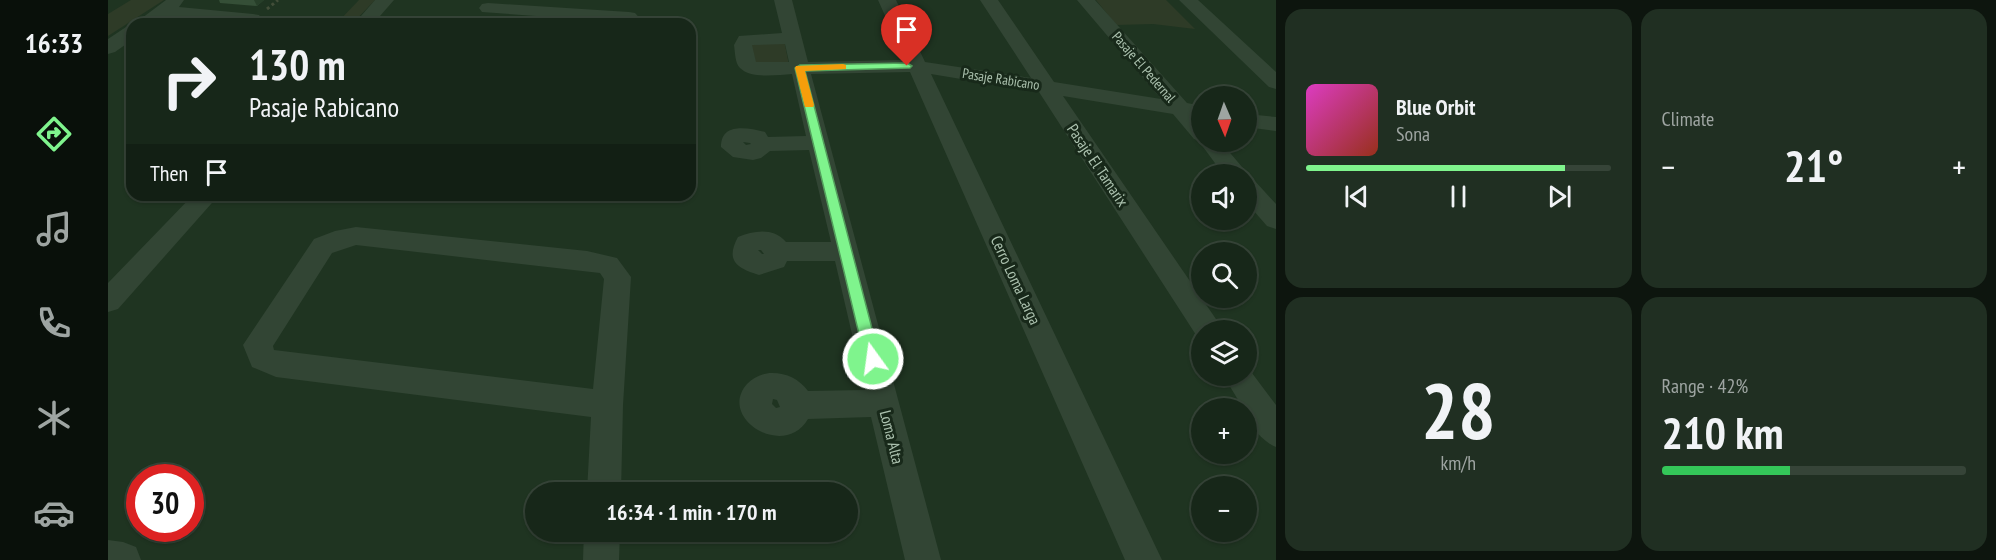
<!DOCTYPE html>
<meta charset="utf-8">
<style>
:root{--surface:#172719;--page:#202f22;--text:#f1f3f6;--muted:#9ea5a2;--line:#364438;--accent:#7ff48d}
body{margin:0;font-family:"PT Sans Narrow",sans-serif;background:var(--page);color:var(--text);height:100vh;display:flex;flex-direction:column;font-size:22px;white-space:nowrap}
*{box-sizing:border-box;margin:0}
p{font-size:20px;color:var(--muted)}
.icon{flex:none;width:33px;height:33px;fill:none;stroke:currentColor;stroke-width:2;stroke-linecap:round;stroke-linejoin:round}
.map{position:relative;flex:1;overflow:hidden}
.drawer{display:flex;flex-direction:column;gap:9px;padding:9px;background:#0d150e;width:720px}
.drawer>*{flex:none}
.top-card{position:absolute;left:18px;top:18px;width:570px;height:183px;border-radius:18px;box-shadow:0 2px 4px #0004,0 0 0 2px var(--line);background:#172719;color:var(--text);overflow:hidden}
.needle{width:39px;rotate:178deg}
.buttons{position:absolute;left:1083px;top:86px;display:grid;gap:12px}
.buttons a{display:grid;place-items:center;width:66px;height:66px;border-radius:50%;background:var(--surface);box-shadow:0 2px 4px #0004,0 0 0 2px var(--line);font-size:30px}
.speed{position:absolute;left:18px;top:464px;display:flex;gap:12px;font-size:30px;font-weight:700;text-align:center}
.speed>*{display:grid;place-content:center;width:78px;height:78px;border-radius:50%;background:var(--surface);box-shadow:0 2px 4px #0004,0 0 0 2px var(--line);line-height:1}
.speed .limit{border:9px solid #d22;background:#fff;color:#111}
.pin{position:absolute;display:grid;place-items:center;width:51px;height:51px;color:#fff;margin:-62px -26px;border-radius:50% 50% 50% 0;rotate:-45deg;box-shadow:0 0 6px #0007}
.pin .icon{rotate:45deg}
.me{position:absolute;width:66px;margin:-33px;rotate:346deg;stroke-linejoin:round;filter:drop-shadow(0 0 4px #0008)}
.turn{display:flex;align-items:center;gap:21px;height:126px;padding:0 24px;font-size:27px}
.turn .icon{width:78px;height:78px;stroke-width:2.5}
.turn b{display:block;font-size:42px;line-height:51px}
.then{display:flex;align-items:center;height:57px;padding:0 24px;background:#0003;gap:12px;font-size:22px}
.big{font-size:45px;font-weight:600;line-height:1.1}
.drawer .tile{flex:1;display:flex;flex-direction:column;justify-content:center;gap:9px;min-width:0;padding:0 21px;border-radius:18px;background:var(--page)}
.drawer .dial{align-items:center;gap:0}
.dial b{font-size:78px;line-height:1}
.song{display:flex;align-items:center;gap:18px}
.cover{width:72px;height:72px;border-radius:9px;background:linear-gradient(135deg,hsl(310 70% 55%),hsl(10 70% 35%))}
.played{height:6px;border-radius:3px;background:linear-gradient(90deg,var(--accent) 85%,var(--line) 85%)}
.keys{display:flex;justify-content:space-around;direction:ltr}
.heat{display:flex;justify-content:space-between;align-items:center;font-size:33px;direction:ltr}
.charge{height:9px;border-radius:4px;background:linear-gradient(90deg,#34c759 42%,var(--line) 0)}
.drawer .tiles{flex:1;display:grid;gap:9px;grid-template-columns:repeat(2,1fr)}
.trip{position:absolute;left:417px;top:482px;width:333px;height:60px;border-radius:30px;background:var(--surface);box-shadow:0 2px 4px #0004,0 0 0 2px var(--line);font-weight:600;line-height:60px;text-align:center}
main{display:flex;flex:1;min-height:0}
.dock{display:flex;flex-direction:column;width:108px;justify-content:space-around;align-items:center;background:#09100a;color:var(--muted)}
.dock .icon{width:42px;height:42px}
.dock .current{color:var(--accent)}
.dock b{font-size:27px;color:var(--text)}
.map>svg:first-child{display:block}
.green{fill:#2e3b27}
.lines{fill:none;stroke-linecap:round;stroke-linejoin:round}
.path{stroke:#424e39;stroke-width:3;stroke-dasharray:3 3;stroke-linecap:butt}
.minor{fill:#324534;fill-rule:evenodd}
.wall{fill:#354f37}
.shaded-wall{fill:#273f29}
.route{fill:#7ff48d;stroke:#539f5c;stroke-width:1.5}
.slow{fill:#f59e0b}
.labels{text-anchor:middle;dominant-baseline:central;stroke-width:6;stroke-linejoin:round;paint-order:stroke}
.far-street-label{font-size:14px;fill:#acc2af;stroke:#18291a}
.street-label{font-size:16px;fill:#acc2af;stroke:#18291a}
</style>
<main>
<nav class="dock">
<b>16:33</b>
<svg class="icon current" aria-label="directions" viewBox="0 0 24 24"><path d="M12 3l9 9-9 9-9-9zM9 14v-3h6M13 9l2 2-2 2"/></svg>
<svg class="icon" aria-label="music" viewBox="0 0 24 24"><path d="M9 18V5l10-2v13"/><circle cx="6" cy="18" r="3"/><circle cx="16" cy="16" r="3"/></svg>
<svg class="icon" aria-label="phone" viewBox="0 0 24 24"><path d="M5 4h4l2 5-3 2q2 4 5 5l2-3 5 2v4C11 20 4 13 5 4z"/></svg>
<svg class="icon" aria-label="climate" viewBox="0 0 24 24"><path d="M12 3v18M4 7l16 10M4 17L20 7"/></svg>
<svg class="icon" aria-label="car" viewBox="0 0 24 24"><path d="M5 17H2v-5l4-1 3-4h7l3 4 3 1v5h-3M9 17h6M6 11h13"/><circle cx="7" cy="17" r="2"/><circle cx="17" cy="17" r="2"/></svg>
</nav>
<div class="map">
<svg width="1168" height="560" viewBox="0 0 1168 560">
<rect width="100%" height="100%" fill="#1f3421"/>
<path class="green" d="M23,0h33l-56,36v-22z
M251,0h16l-23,24h-16z
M988,0h70l29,29 -42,-5 -37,1z
M676,40l5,25h-37l-3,-24z"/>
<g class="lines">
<path class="path" d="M159,9l11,-9"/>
<path class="minor" d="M58,0h18l-5,7 74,7 6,1 3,4 -3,4 -10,1 -84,-7 -10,7h-21z
M267,0h19l-21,24h-19z
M666,0h18l16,62 97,-2 -27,-60h18l29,62 106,16 -51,-78h18l56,82 107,17 -84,-99h18l92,103 15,3v35h18l28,33 -2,2v-2h-23l-25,-34 -4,-1 -21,-25 -110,-18 155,226 4,8h-20v10l-4,-2 -159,-246 -108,-18 231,486h-37l-215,-488 -99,2 130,486h-36l-34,-143 -63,2c-24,41 -91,-1 -61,-35 6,-6 15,-11 25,-11 15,0 27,6 36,18l57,-1 -30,-129h-48l-3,6 -25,8c-22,-7 -34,-14 -21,-38 16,-6 35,-10 48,5h45l-22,-92 -39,1 -9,7 -8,2 -20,-3 -12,-10c0,-25 27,-19 44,-15l3,5 38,-1 -14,-62c-15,1 -41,5 -52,-6 -5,-4 -5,-17 -6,-23l5,-9 43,-3zM677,44l4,18h-33l-4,-17zM635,142l7,1 1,1 -5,1zM650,250h3l3,4h-2zM665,399l4,1 3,7 -4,1 -4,-4z
M1071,0h19l78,72v17l-7,-2z
M380,3l141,9 6,1 10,11 -163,-12 -3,-4 3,-4z
M24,25v15l-17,12 -7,2v-15l18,-12z
M1138,114l30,3v14l-30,-4z
M1138,178l8,2 22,24v25l-9,-3 -21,-24z
M85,195h26l-101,114 -10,3v-29z
M248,227l231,24 30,7 14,19 -8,128 -2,87h-34l4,-75 -315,-40 -24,-10 -9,-22 71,-106 21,-8zM248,245l244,28 4,6 -11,110 -319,-39 -1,-4 59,-93z
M1138,365l30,40v42c-13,-5 -30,-24 -30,-39h-3l-20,-33h23z
M476,531h36l-1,29h-36z
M0,540l15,2 13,5 5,13h-33z"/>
</g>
<path class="wall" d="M111,0h45l-7,6 -37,-3z"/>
<path class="shaded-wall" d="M146,0h10l-7,6z"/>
<path class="route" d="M799,63l5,3 -2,2 -105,3 75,288 -2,5 -5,2 -6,-2 -2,-5 -70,-291 5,-3z"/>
<path class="slow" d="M735,64l3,1v4l-41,2 9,34 -1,2h-8l-10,-39 1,-2z"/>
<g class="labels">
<g class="far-street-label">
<text transform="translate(1036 67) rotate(49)">Pasaje El Pedernal</text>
<text transform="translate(893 79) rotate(9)">Pasaje Rabicano</text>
</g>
<g class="street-label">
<text transform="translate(990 165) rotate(56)">Pasaje El Tamarix</text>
<text transform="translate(908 280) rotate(65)">Cerro Loma Larga</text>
<text transform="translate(784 437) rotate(76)">Loma Alta</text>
</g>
</g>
</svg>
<div class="buttons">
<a><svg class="needle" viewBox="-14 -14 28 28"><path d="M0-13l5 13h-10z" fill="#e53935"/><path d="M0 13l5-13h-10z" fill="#9ea5a2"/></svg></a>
<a><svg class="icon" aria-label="sound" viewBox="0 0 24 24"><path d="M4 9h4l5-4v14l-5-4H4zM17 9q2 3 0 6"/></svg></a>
<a><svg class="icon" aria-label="search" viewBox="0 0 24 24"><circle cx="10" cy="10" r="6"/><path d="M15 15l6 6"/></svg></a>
<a><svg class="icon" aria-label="layers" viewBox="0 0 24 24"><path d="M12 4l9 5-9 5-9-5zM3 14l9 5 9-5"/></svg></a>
<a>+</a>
<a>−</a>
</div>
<div class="speed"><div class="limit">30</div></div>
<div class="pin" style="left:799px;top:66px;background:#d93025"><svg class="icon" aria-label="arrive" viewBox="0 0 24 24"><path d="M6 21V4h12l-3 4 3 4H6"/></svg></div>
<svg class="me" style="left:765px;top:359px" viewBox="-20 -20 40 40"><circle r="17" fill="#7ff48d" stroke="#fff" stroke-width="3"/><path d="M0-11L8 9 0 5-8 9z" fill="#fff"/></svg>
<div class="trip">16:34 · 1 min · 170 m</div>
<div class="top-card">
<div class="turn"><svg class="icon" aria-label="right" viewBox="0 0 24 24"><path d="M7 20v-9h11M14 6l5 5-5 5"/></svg><div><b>130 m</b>Pasaje Rabicano</div></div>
<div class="then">Then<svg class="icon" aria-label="arrive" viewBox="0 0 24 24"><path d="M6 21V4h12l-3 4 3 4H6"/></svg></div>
</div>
</div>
<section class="drawer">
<div class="tiles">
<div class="tile">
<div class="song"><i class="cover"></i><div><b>Blue Orbit</b><p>Sona</p></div></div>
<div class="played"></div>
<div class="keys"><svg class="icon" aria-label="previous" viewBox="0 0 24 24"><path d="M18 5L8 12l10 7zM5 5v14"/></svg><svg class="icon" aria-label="pause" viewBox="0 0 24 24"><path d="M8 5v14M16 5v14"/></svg><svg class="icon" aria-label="next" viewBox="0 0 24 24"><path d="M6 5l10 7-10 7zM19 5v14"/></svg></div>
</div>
<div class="tile"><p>Climate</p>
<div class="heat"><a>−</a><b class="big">21°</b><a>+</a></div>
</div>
<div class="tile dial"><b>28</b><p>km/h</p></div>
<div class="tile"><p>Range · 42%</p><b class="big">210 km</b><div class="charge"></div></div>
</div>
</section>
</main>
